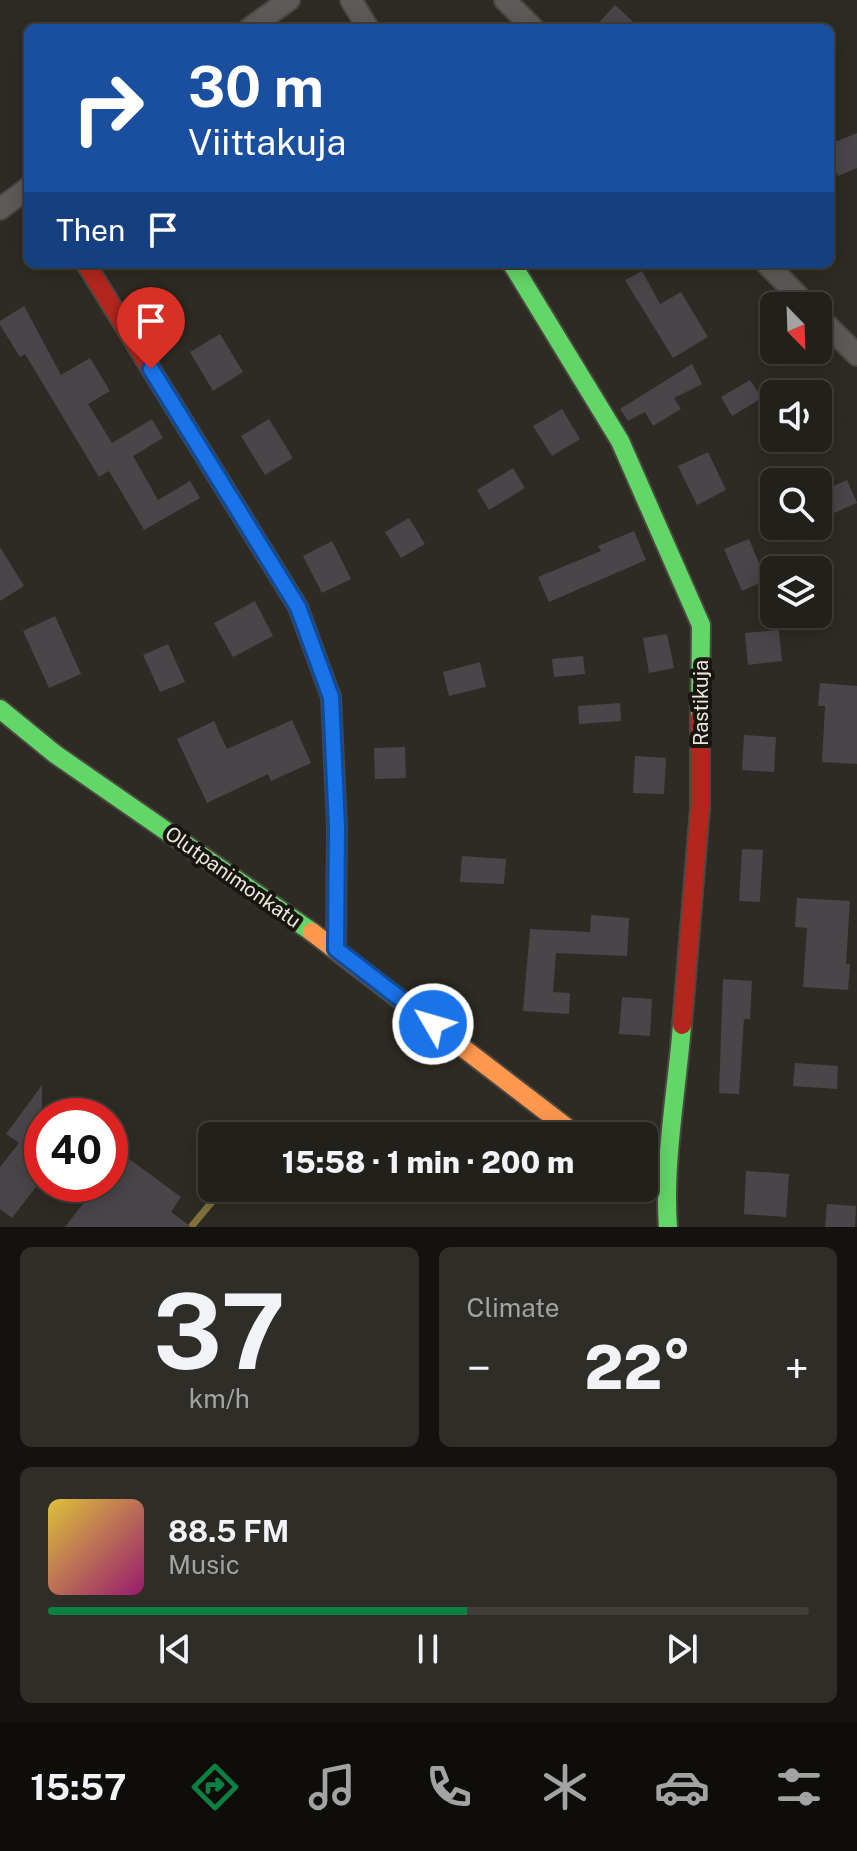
<!DOCTYPE html>
<meta charset="utf-8">
<style>
:root{--surface:#22201a;--page:#2e2d27;--text:#f1f3f6;--muted:#a2a3a2;--line:#3f3e39;--accent:#0b8043}
body{margin:0;font-family:"Public Sans",sans-serif;background:var(--page);color:var(--text);height:100vh;display:flex;flex-direction:column;font-size:30px;white-space:nowrap}
*{box-sizing:border-box;margin:0}
p{font-size:26px;color:var(--muted)}
.icon{flex:none;width:44px;height:44px;fill:none;stroke:currentColor;stroke-width:2;stroke-linecap:round;stroke-linejoin:round}
.map{position:relative;height:1227px;overflow:hidden}
.drawer{display:flex;flex-direction:column;gap:20px;padding:20px;background:#13120e;flex:1}
.drawer>*{flex:none}
.top-card{position:absolute;left:24px;top:24px;width:810px;height:244px;border-radius:12px;box-shadow:0 4px 20px #0003,0 0 0 2px var(--line);background:#1a4fa0;color:#fff;overflow:hidden}
.needle{width:52px;rotate:157deg}
.tools{position:absolute;left:760px;top:292px;display:grid;gap:16px}
.tools a{display:grid;place-items:center;width:72px;height:72px;border-radius:12px;background:var(--surface);box-shadow:0 4px 20px #0003,0 0 0 2px var(--line);font-size:40px}
.speed{position:absolute;left:24px;top:1098px;display:flex;gap:16px;font-size:40px;font-weight:700;text-align:center}
.speed>*{display:grid;place-content:center;width:104px;height:104px;border-radius:50%;background:var(--surface);box-shadow:0 4px 20px #0003,0 0 0 2px var(--line);line-height:1}
.speed .limit{border:12px solid #d22;background:#fff;color:#111}
.pin{position:absolute;display:grid;place-items:center;width:68px;height:68px;color:#fff;margin:-82px -34px;border-radius:50% 50% 50% 0;rotate:-45deg;box-shadow:0 0 8px #0007}
.pin .icon{rotate:45deg}
.me{position:absolute;width:88px;margin:-44px;rotate:308deg;stroke-linejoin:round;filter:drop-shadow(0 0 6px #0008)}
.turn{display:flex;align-items:center;gap:28px;height:168px;padding:0 32px;font-size:36px}
.turn .icon{width:104px;height:104px;stroke-width:2.5}
.turn b{display:block;font-size:56px;line-height:68px}
.then{display:flex;align-items:center;height:76px;padding:0 32px;background:#0003;gap:16px;font-size:30px}
.big{font-size:60px;font-weight:800;line-height:1.1}
.drawer .widget{flex:1;display:flex;flex-direction:column;justify-content:center;gap:12px;min-width:0;padding:0 28px;border-radius:12px;background:var(--page)}
.drawer .dial{align-items:center;gap:0}
.dial b{font-size:104px;line-height:1}
.song{display:flex;align-items:center;gap:24px}
.cover{width:96px;height:96px;border-radius:12px;background:linear-gradient(135deg,hsl(50 70% 55%),hsl(320 70% 35%))}
.played{height:8px;border-radius:4px;background:linear-gradient(90deg,var(--accent) 55%,var(--line) 55%)}
.keys{display:flex;justify-content:space-around;direction:ltr}
.heat{display:flex;justify-content:space-between;align-items:center;font-size:44px;direction:ltr}
.drawer .tiles{flex:1;display:grid;gap:20px;grid-template-columns:1fr 1fr}
.widget:last-child{grid-column:span 2}
.trip{position:absolute;left:198px;top:1122px;width:460px;height:80px;border-radius:12px;background:var(--surface);box-shadow:0 4px 20px #0003,0 0 0 2px var(--line);font-weight:800;line-height:80px;text-align:center}
.tabs{display:flex;height:128px;justify-content:space-around;align-items:center;background:#0e0d0a;color:var(--muted)}
.tabs .icon{width:56px;height:56px}
.tabs .on{color:var(--accent)}
.tabs b{font-size:36px;color:var(--text)}
.map>svg:first-child{display:block}
.lines{fill:none;stroke-linecap:round;stroke-linejoin:round}
.stream{stroke:#81723b;stroke-width:7}
.building{fill:#4a4549}
.street-casing{stroke:#4b4842;stroke-width:24}
.fast-casing{stroke:#4b4842;stroke-width:22}
.slow-casing{stroke:#4b4842;stroke-width:22}
.jam-casing{stroke:#4b4842;stroke-width:22}
.street{stroke:#5d5b58;stroke-width:20}
.fast{stroke:#63d668;stroke-width:18}
.slow{stroke:#ff974d;stroke-width:18}
.jam{stroke:#b3261e;stroke-width:18}
.route-casing{stroke:#114b97;stroke-width:20}
.route{stroke:#1a73e8;stroke-width:14}
.labels{text-anchor:middle;dominant-baseline:central;stroke-width:8;stroke-linejoin:round;paint-order:stroke}
.street-label{font-size:20px;fill:#ebe8de;stroke:#18160f}
</style>
<div class="map">
<svg width="857" height="1227" viewBox="0 0 857 1227">
<rect width="100%" height="100%" fill="#2d2b23"/>
<g class="lines">
<path class="stream" d="M191,1227l20,-24"/>
</g>
<path class="building" d="M615,5l25,23h-46z
M857,133v35l-19,8 -8,-20v-12z
M642,271l18,33 21,-12 27,45 -35,21 -48,-78z
M24,306l37,69 29,-17 20,33 -22,13 24,39 40,-24 11,19 -30,18 25,44 32,-19 10,17 -56,32 -35,-59 -10,6 -74,-123 -5,3 -20,-32v-4z
M220,334l23,38 -30,19 -23,-39z
M692,364l10,20 -28,14 7,11 -28,17 -8,-14 -17,9 -8,-12z
M750,380l12,18 -30,18 -11,-19z
M562,409l18,30 -28,17 -19,-30z
M269,419l24,39 -28,17 -24,-39z
M708,452l18,38 -29,15 -19,-39z
M513,468l12,20 -36,22 -12,-20z
M847,480l10,23 -39,17v-27z
M409,518l16,26 -24,14 -16,-26z
M634,531l12,29 -97,42 -11,-25 63,-26 -3,-5z
M749,539l17,41 -24,11 -18,-42z
M332,541l19,38 -29,14 -19,-37z
M0,547l24,39 -24,15z
M255,601l18,35 -40,21 -19,-34z
M55,616l26,58 -32,14 -26,-57z
M779,630l3,31 -34,4 -3,-32z
M667,634l7,34 -25,5 -6,-35z
M168,644l17,38 -25,10 -17,-37z
M583,656l2,18 -31,3 -2,-18z
M480,662l6,25 -37,9 -6,-24z
M820,683l37,3v78l-35,-2 3,-56h-7z
M620,703l1,18 -42,3 -1,-18z
M292,720l19,43 -40,18 -3,-7 -61,29 -30,-64 37,-18 13,28z
M744,735l32,2 -2,35 -32,-2z
M405,747l1,31 -31,1 -1,-31z
M635,756l31,2 -2,36 -31,-1z
M742,849l21,1 -3,52 -21,-1z
M462,856l44,3 -2,25 -44,-2z
M797,898l53,3 -4,63h4l-2,26 -45,-3 4,-59 -12,-1z
M591,915l38,3 -2,38 -71,-3 -3,39 17,1 -1,21 -46,-3 7,-82 60,3z
M723,979l29,2 -2,38h-6l-5,75 -20,-1z
M622,997l30,2 -2,37 -31,-2z
M795,1063l43,3 -1,23 -44,-3z
M42,1085v94l-30,39 -12,-9v-42l19,-24 -13,-9z
M110,1145l71,52 -10,15 20,15h-126l33,-43h12z
M746,1171l43,3 -3,43 -42,-3z
M827,1204l29,2 -1,21h-30z"/>
<g class="lines">
<defs>
<path id="street" d="M351,0l17,28
M505,0l28,28
M250,28l39,-28
M0,209l28,-21
M767,264l41,42
M818,316l39,39
M644,1176l21,11"/>
<path id="fast" d="M512,264l108,177 81,184 -1,92
M0,709l55,45 257,178
M668,1227c-5,-62 9,-138 14,-202"/>
<path id="slow" d="M312,932l266,204"/>
<path id="jam" d="M86,264l212,343 33,90 6,129 -1,123
M682,1025l18,-217v-91"/>
</defs>
<use href="#street" class="street-casing"/>
<use href="#fast" class="fast-casing"/>
<use href="#slow" class="slow-casing"/>
<use href="#jam" class="jam-casing"/>
<use href="#street" class="street"/>
<use href="#fast" class="fast"/>
<use href="#slow" class="slow"/>
<use href="#jam" class="jam"/>
</g>
<g class="lines">
<defs>
<path id="route" d="M151,369l147,238 33,90 6,129 -1,123 97,75"/>
</defs>
<use href="#route" class="route-casing"/>
<use href="#route" class="route"/>
</g>
<g class="labels">
<g class="street-label">
<text transform="translate(701 703) rotate(-90)">Rastikuja</text>
<text transform="translate(233 877) rotate(35)">Olutpanimonkatu</text>
</g>
</g>
</svg>
<div class="tools">
<a><svg class="needle" viewBox="-14 -14 28 28"><path d="M0-13l5 13h-10z" fill="#e53935"/><path d="M0 13l5-13h-10z" fill="#a2a3a2"/></svg></a>
<a><svg class="icon" aria-label="sound" viewBox="0 0 24 24"><path d="M4 9h4l5-4v14l-5-4H4zM17 9q2 3 0 6"/></svg></a>
<a><svg class="icon" aria-label="search" viewBox="0 0 24 24"><circle cx="10" cy="10" r="6"/><path d="M15 15l6 6"/></svg></a>
<a><svg class="icon" aria-label="layers" viewBox="0 0 24 24"><path d="M12 4l9 5-9 5-9-5zM3 14l9 5 9-5"/></svg></a>
</div>
<div class="speed"><div class="limit">40</div></div>
<div class="pin" style="left:151px;top:369px;background:#d93025"><svg class="icon" aria-label="arrive" viewBox="0 0 24 24"><path d="M6 21V4h12l-3 4 3 4H6"/></svg></div>
<svg class="me" style="left:433px;top:1024px" viewBox="-20 -20 40 40"><circle r="17" fill="#1a73e8" stroke="#fff" stroke-width="3"/><path d="M0-11L8 9 0 5-8 9z" fill="#fff"/></svg>
<div class="trip">15:58 · 1 min · 200 m</div>
<div class="top-card">
<div class="turn"><svg class="icon" aria-label="right" viewBox="0 0 24 24"><path d="M7 20v-9h11M14 6l5 5-5 5"/></svg><div><b>30 m</b>Viittakuja</div></div>
<div class="then">Then<svg class="icon" aria-label="arrive" viewBox="0 0 24 24"><path d="M6 21V4h12l-3 4 3 4H6"/></svg></div>
</div>
</div>
<section class="drawer">
<div class="tiles">
<div class="widget dial"><b>37</b><p>km/h</p></div>
<div class="widget"><p>Climate</p>
<div class="heat"><a>−</a><b class="big">22°</b><a>+</a></div>
</div>
<div class="widget">
<div class="song"><i class="cover"></i><div><b>88.5 FM</b><p>Music</p></div></div>
<div class="played"></div>
<div class="keys"><svg class="icon" aria-label="previous" viewBox="0 0 24 24"><path d="M18 5L8 12l10 7zM5 5v14"/></svg><svg class="icon" aria-label="pause" viewBox="0 0 24 24"><path d="M8 5v14M16 5v14"/></svg><svg class="icon" aria-label="next" viewBox="0 0 24 24"><path d="M6 5l10 7-10 7zM19 5v14"/></svg></div>
</div>
</div>
</section>
<nav class="tabs">
<b>15:57</b>
<svg class="icon on" aria-label="directions" viewBox="0 0 24 24"><path d="M12 3l9 9-9 9-9-9zM9 14v-3h6M13 9l2 2-2 2"/></svg>
<svg class="icon" aria-label="music" viewBox="0 0 24 24"><path d="M9 18V5l10-2v13"/><circle cx="6" cy="18" r="3"/><circle cx="16" cy="16" r="3"/></svg>
<svg class="icon" aria-label="phone" viewBox="0 0 24 24"><path d="M5 4h4l2 5-3 2q2 4 5 5l2-3 5 2v4C11 20 4 13 5 4z"/></svg>
<svg class="icon" aria-label="climate" viewBox="0 0 24 24"><path d="M12 3v18M4 7l16 10M4 17L20 7"/></svg>
<svg class="icon" aria-label="car" viewBox="0 0 24 24"><path d="M5 17H2v-5l4-1 3-4h7l3 4 3 1v5h-3M9 17h6M6 11h13"/><circle cx="7" cy="17" r="2"/><circle cx="17" cy="17" r="2"/></svg>
<svg class="icon" aria-label="filters" viewBox="0 0 24 24"><path d="M4 7h16M4 17h16"/><circle cx="9" cy="7" r="2"/><circle cx="15" cy="17" r="2"/></svg>
</nav>
